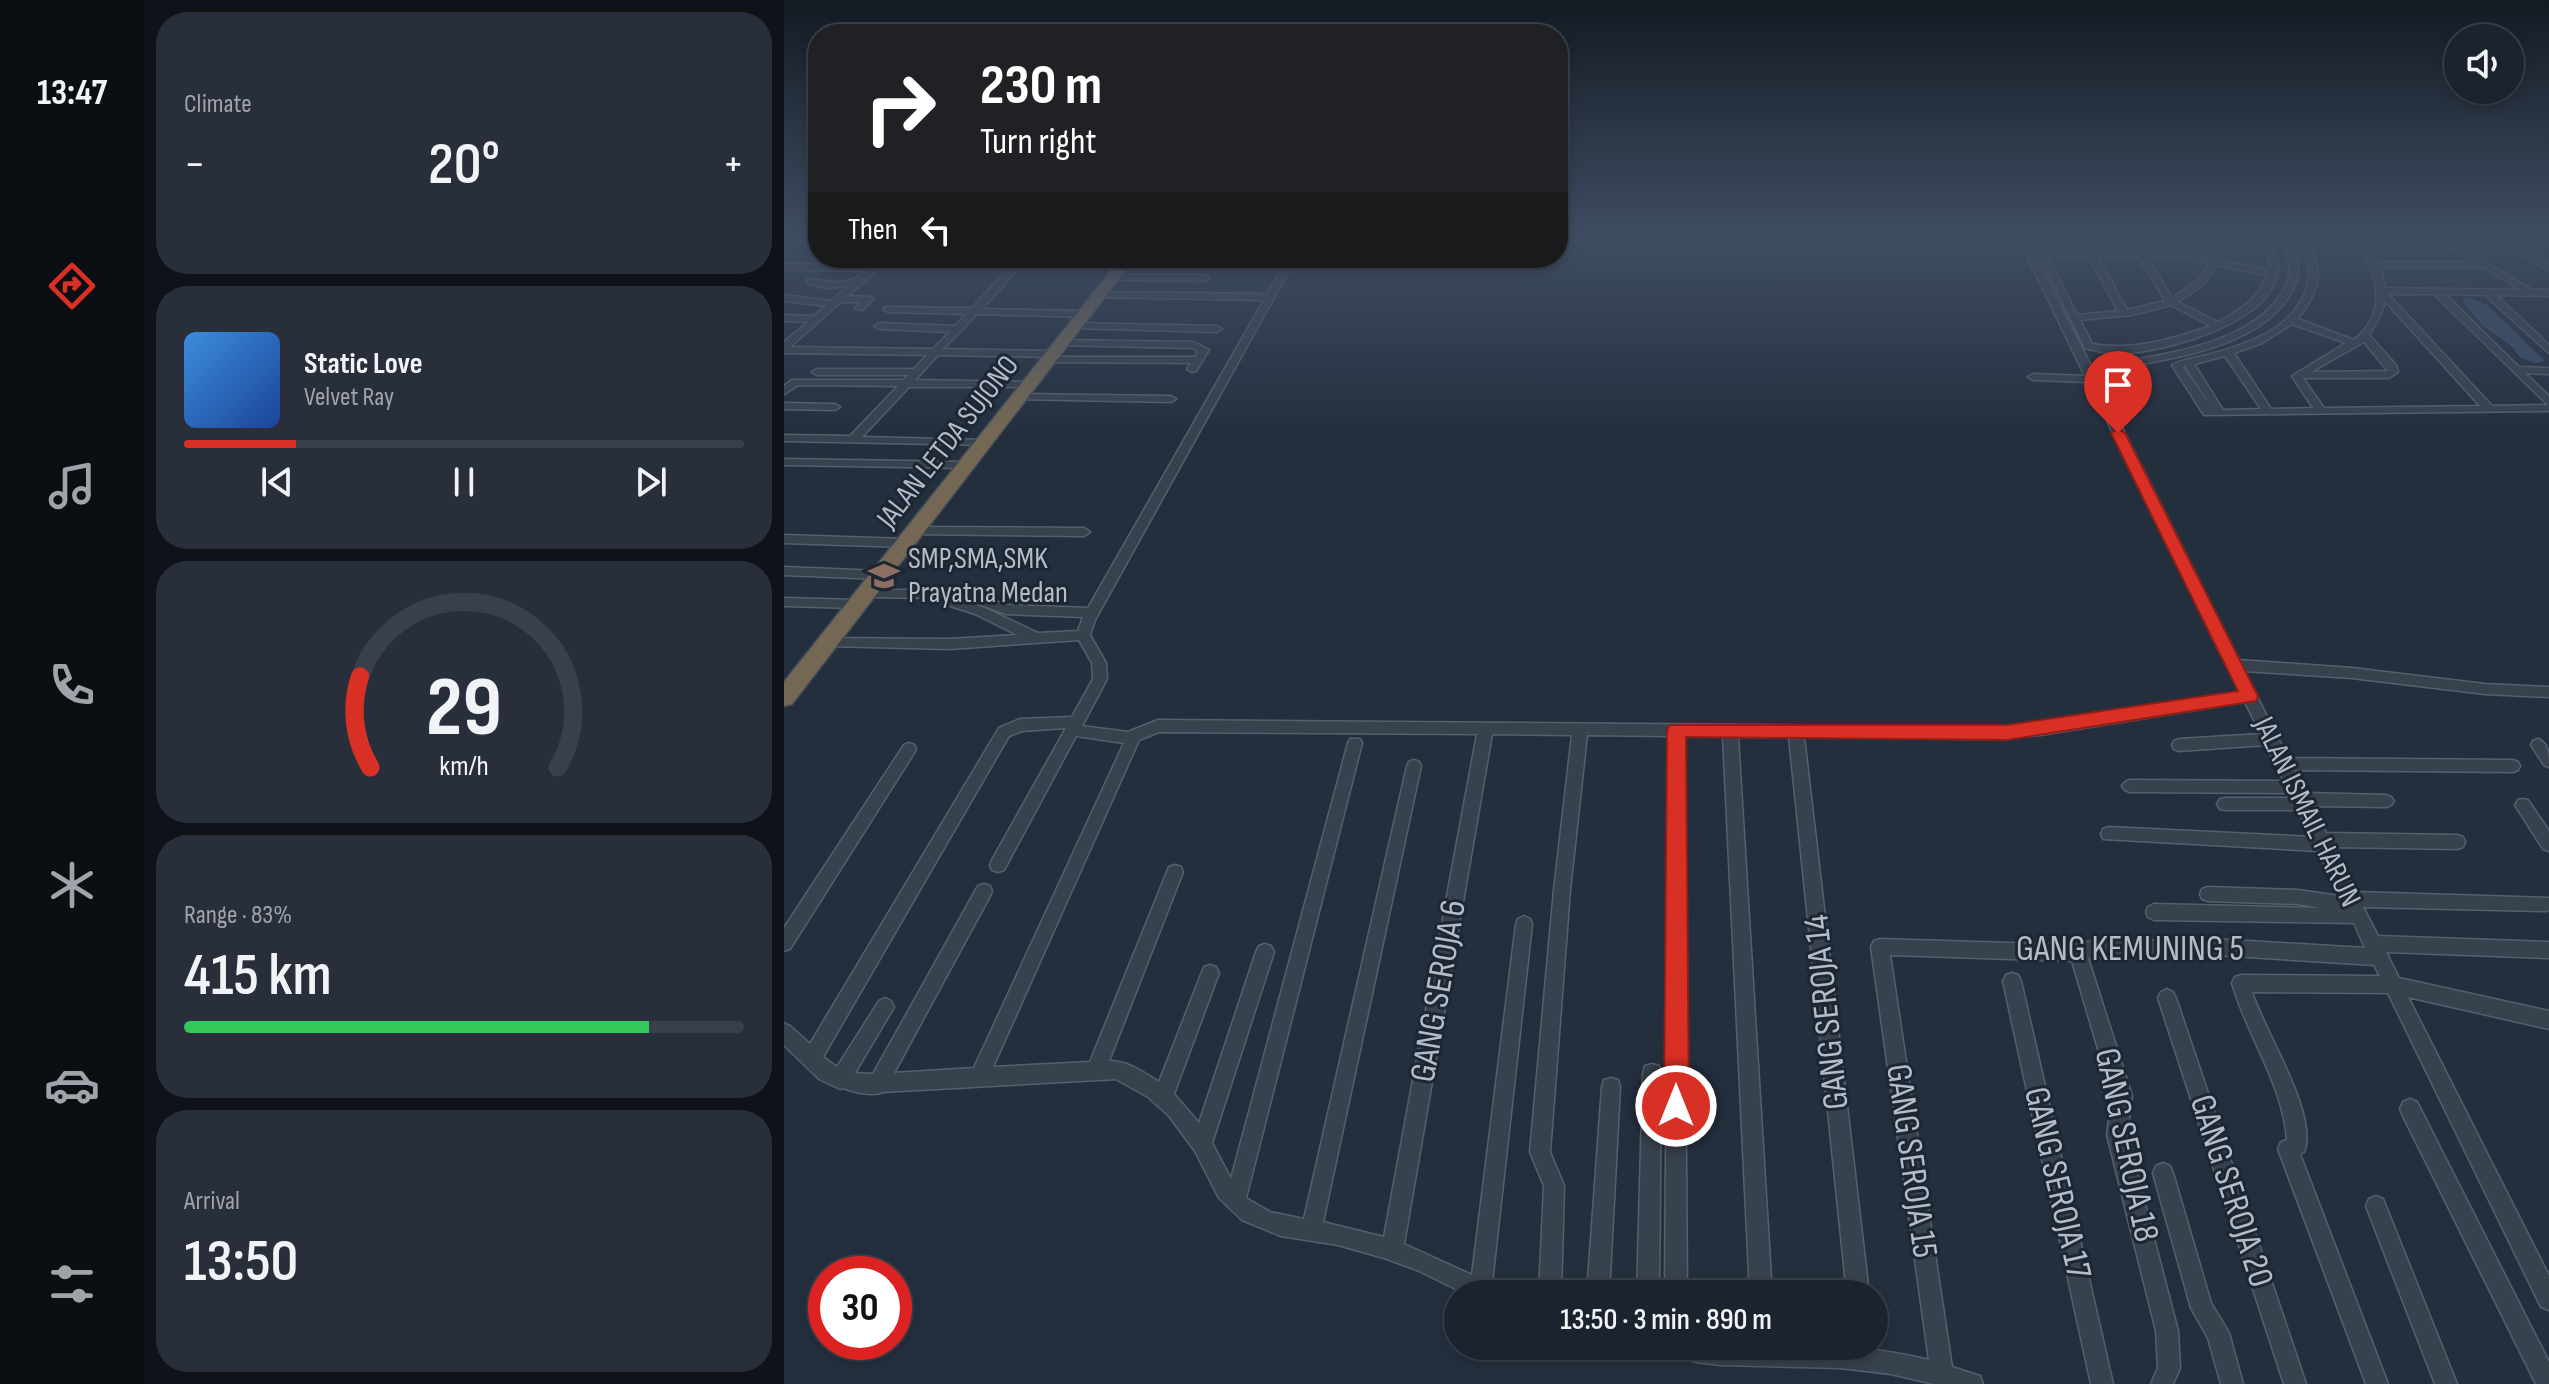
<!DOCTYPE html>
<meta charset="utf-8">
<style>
:root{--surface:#1b232e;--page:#282f3a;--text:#f1f3f6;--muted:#a0a4aa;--line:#39404a;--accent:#d93025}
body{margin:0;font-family:"Sofia Sans Condensed",sans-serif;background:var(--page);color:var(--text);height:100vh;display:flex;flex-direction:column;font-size:30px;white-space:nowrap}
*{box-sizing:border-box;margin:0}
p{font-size:26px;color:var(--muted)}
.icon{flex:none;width:44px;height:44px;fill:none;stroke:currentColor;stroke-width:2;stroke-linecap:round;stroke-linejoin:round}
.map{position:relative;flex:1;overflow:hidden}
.panel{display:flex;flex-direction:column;gap:12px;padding:12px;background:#0f1319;width:640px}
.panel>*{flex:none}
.banner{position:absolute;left:24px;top:24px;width:760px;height:244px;border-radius:32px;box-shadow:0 4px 12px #0003,0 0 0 2px var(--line);background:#202124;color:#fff;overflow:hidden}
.controls{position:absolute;left:1660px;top:24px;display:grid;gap:16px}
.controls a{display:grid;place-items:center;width:80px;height:80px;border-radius:50%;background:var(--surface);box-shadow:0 4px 12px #0003,0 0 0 2px var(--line);font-size:40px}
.speed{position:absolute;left:24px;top:1256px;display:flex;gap:16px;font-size:40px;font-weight:700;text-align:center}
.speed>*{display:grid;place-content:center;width:104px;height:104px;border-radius:50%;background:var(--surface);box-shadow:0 4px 12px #0003,0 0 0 2px var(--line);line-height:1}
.speed .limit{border:12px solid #d22;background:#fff;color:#111}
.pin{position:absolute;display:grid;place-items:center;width:68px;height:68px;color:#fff;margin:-82px -34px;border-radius:50% 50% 50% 0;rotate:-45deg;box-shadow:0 0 8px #0007}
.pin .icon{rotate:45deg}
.me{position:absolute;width:88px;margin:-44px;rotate:0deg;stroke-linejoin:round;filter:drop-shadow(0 0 6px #0008)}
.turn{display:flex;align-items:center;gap:28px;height:168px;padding:0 40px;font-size:36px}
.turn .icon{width:104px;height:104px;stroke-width:2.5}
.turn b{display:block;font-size:56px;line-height:68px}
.then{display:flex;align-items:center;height:76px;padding:0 40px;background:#0003;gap:16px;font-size:30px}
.big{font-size:60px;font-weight:600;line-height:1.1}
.panel .tile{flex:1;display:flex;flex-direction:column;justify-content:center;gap:12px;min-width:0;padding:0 28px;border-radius:32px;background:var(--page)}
.panel .dial{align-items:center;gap:0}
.dial svg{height:208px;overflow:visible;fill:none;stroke:var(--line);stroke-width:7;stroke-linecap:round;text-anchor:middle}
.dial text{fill:var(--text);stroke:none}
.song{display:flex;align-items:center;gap:24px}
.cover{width:96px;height:96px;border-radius:12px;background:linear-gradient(135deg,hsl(210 70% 55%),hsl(220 70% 35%))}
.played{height:8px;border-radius:4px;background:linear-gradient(90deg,var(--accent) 20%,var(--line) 20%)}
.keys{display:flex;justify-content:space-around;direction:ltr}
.heat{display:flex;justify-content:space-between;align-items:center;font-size:44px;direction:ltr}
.charge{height:12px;border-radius:6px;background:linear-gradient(90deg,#34c759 83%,var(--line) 0)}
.trip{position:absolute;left:660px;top:1280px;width:444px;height:80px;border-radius:40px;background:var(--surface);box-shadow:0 4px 12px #0003,0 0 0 2px var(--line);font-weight:600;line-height:80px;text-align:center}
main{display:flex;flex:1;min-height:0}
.tab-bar{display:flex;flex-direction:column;width:144px;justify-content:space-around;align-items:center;background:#0b0e12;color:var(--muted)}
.tab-bar .icon{width:56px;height:56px}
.tab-bar .selected{color:var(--accent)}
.tab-bar b{font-size:36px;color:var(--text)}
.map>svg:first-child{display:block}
.water{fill:#394c67}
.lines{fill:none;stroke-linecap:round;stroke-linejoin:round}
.minor-casing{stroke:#565f6c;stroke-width:3}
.highway-casing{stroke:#434c59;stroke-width:3}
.minor{fill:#38414e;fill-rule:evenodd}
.highway{fill:#746855;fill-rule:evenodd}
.route{fill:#d93025;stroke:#8d1f18;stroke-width:2}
.labels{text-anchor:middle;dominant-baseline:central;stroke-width:6;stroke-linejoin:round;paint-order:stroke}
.street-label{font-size:30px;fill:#b4bcc9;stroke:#1d2633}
.poi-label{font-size:30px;fill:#b4bcc9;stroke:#1d2633;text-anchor:start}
.near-street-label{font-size:36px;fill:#b4bcc9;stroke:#1d2633}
</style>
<main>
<nav class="tab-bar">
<b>13:47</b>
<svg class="icon selected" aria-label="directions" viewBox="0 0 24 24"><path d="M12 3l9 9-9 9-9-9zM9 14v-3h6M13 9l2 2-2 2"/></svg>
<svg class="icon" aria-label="music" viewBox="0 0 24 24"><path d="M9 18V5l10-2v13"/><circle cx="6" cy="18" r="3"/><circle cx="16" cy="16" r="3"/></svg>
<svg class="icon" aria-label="phone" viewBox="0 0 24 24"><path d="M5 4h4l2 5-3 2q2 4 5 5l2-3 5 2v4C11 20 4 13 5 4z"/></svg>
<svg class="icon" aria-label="climate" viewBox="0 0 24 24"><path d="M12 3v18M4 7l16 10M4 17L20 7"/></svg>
<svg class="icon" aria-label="car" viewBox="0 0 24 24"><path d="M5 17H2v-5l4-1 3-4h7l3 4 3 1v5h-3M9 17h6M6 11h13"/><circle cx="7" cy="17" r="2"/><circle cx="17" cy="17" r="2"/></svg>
<svg class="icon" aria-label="filters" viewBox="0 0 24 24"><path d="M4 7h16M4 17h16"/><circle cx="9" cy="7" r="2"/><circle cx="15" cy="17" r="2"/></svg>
</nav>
<section class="panel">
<div class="tile"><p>Climate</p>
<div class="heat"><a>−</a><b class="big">20°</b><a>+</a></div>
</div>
<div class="tile">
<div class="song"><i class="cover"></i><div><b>Static Love</b><p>Velvet Ray</p></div></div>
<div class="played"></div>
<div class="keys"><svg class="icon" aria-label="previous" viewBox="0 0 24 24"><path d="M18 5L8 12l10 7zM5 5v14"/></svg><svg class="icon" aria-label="pause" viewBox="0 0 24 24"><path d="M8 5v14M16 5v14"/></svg><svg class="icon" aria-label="next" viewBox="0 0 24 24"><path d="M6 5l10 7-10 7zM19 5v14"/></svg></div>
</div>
<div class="tile dial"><svg viewBox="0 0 100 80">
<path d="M14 69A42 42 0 1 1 86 69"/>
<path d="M14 69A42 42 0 0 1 10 34" stroke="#d93025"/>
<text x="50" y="56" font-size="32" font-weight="700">29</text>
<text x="50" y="72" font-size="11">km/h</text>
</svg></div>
<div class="tile"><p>Range · 83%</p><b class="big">415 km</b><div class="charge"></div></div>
<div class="tile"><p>Arrival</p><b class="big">13:50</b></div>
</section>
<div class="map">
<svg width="1765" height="1384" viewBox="0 0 1765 1384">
<rect width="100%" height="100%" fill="#242f3e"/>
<path class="water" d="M1682,297l20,7 59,57 -10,2 -14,-5 -11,-13 -27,-19 -21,-25z"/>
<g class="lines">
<defs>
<path id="minor" d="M1234,238h8l65,128c57,-9 156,-18 190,-72 13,-20 11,-37 -3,-56h8c15,19 16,36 4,57 -36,58 -135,66 -196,77l145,288 113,8 133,16 64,3v10l-64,-3 -133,-16 -108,-7 44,87 225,2 5,2 2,4 -2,4 -5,2 -219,-2 12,23 80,2 5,2 3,4 -3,4 -5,2 -74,-1 14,27 131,2 6,2 2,5 -2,5 -6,2 -124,-2 22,45 194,6v12l-3,1 -183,-4 15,29 171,6v16l-163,-6 13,26 150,33v18l-141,-32 141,279v34l-8,-3 -153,-314 -136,-1c12,39 67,123 52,160l-4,2 88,230h-22l-88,-235 3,-7 6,-2c-4,-56 -40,-104 -55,-157l3,-6 6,-2 139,1 -6,-11 -159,-10 -127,3 44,138 -5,39 51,196 2,37 -7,16h-22l7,-16 -2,-37 -49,-196 5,-39 -40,-135 -182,-6 62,412 28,9 3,8h-49l-43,-10 -51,-6 -120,-3 -24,-3 -31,-8 -3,-8c89,0 180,-8 267,14l-58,-413 3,-6 6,-2 198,6 9,-3 128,-3 150,9 -11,-25 -200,-3 -6,-3 -2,-5 2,-5 6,-3 166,4 -22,-4 -90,-3 -6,-2 -2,-5 2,-5 6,-2 90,3 42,6 -22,-45 -215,-12 -2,-5 2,-5 6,-2 202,10 -13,-27h-73l-5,-1 -3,-5 3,-5 5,-1h67l-2,-5 -160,-1 -5,-2 -3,-4 3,-4 5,-2 154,1 -18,-36 -87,6 -5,-2 -2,-4 2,-4 5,-2 82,-5 -16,-32 -205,33 -49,4 -187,-2 65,557h-22l-58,-557h-51l34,557h-22l-27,-558h-40l4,558h-22l4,-558 -82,-1 -17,155 -20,262 14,34 -3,108h-22l5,-108 -14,-34 24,-262 18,-155 -80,-1 -88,510 68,31 44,-351 2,-5 6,-3 6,3 2,5 -40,359 8,3 3,8h-37l-49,-24 -33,-12 -46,-13 -57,-9 -39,-16 -23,-22 -24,-47 -26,-35 -21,-19 -32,-18 -233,13c-12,5 -28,0 -40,-4l-3,1 -21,-10 -35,-34v-22l6,3 20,18 189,-316 21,-9 52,-2 21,-38 -1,-16 -13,-23 -130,9 -121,-3 -7,-5 2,-3 126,1 68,-4 -42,-21 -34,-11v-5l-81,-1 -1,-3 6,-4h98l44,15 81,3 176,-308 -168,-3v-4l3,-1 168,2 21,-36h8l-201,362 -5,15 16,28 1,16 -25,47 46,6 30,-12 833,7 49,-4 200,-31 -152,-310 -55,-2 -5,-3 5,-3 52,2zM171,598h7l44,16 77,3 -5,14 -40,2 -53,-25zM282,728l-74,132 -2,5 2,5 6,2 6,-2 72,-134 48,7 -150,325 -80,5 96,-177 2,-5 -2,-5 -6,-2 -6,2 -105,188 -18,-1 39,-66 -3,-6 -6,-3 -6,3 -42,66 -14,-10 186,-321 13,-5zM375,732l318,2 -93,503 -61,-15 98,-456 -2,-4 -5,-2 -5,2 -2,4 -103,453 -34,-7 -24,-14 116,-455 -2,-4h-10l-2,4 -117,436 -19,-36 62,-191 -3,-6 -6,-2 -6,2 -3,6 -57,171 -25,-29 45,-121 -3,-6 -6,-2 -6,2 -45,115c-14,-9 -33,-22 -50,-21l74,-189 -2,-5 -6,-2 -6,2 -2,5 -77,190 -97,5 146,-327z
M1247,238h8l7,13 40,1 -7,-14h8l8,14h40l-8,-14h8l9,14h43l-10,-14h8l13,18 12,3v-11l-5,-10h8l6,10v12l50,10 2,-5 -11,-27h8l11,27c-2,8 -3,16 -7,23 -20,40 -121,69 -163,65 -8,-1 -16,-3 -24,-5zM1264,257h41l29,54 -41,4zM1314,257h41l26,44 -38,9zM1363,257l44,1 2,3 16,2 -11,17 -26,18zM1433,265l50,10c-8,24 -28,35 -49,47l-40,-20 26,-18zM1387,305l40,21c-39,13 -78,25 -119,18l-12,-24 51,-5z
M1511,238h8c24,30 16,53 -5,81l56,21c37,-30 22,-71 -1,-102h92l87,52h17v6l-53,-1 53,50v8l-64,-58 -40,-1 74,73 30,1v6l-24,-1 24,23v15l-345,4 -32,-50c10,-6 24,-7 35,-10 38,-10 85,-25 99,-65 7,-20 1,-36 -11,-52zM1580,242l77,1 34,19h-97zM1597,268l102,-1 38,23 -136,-2zM1604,294h46l114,111 -56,1zM1601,301l95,105 -156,2 -21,-30h86l9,-6 -2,-7 -27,-30 12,-21zM1508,324l54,19 -54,33 21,32 -42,1 -37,-56 28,-10zM1580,342l24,29 -77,1zM1441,356l36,53 -38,1 -29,-46zM1401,366l28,44 -30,-43z
M1706,238h10l49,26v6z
M1758,238h7v6z
M97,258h9l-42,38 23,1 2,2 -10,11 -8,-2 6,-6h-20l-51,45 143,2 17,-17 -71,-3 -5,-3 5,-3 76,3 11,-12 -78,-2 -5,-3 2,-2 87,1 47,-50h9l-46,51 102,2 5,3 -5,3 -107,-3 -34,35 109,2 5,3 -5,3 -114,-2 -23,25 113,2 5,3 -1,2h-123l-47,50 121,3 4,1v4l-203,-4v-6l66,1 48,-50 -100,-1 -14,9v-8l8,-6h111l6,-5h-92l-5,-3 5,-3h97l13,-14 -143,-2v-11l24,-20 -24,-1v-6l30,1 12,-10 -42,-5v-6l47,6 17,-15 -23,2 -18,-5v-4c24,1 38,10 59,-8l-82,-1v-6l88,1z
M328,275h93l4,3 -4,3 -96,-1 -1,-2z
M291,323l142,3 5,3 -5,3 -145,-4v-4z
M277,340l133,2 15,8 -13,21 -4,1 -5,-3 4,-6 -146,-1v-4l3,-1h147l3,-6 -6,-3 -134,-3 -2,-2z
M235,394l152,2 5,3 -5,3 -156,-3 -1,-2z
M0,403l51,1 5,3 -5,3 -51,-1z
M0,459l181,3 6,3 -6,3 -181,-3z
M130,527l170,1 6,4 -6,4 -174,-2 -2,-3z
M0,535l121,4 6,4 -6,4 -121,-4z
M0,567l96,4 6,4 -6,4 -96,-4z
M0,598l73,2 6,4 -6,4 -73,-2z
M1754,739c11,4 11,17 11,28l-5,-2 -13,-20 2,-4z
M125,743l5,2 2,4 -2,4 -124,196 -6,2v-23l120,-183z
M1739,799l5,1 21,31v20l-6,-2 -28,-44 3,-5z
M1228,973l6,2 3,6 92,403h-22l-88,-403 3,-6z
M1383,989l6,3 3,6 130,386h-22l-126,-386 3,-6z
M868,1064l7,2 2,7 -2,221h-22l6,-221 2,-7z
M827,1078l7,2 2,7 -11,207h-22l15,-207 2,-7z
M1626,1099l7,3 132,260v22h-13l-133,-268 -3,-7 3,-7z
M1379,1163l7,3 3,7 38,130 18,30 14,51h-22l-13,-46 -17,-30 -38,-135 3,-7z
M1592,1196l7,3 74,185h-22l-69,-178 3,-7z"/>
<path id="highway" d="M337,258h14l-343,446 -8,2v-24z"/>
</defs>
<use href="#minor" class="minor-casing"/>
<use href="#highway" class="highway-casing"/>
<use href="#minor" class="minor"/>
<use href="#highway" class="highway"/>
</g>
<linearGradient id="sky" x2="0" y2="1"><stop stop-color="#141a22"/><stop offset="0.55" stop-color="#3f4d63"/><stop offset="1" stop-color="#3f4d63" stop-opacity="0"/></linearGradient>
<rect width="1765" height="432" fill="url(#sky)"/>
<path class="route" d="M1334,429l7,4 133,263 -2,5 -249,39 -321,-3 3,369 -4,9 -9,3 -9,-3 -3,-9 3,-376 3,-5h337l231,-34 -127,-258z"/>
<defs>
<symbol id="school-bare" viewBox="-9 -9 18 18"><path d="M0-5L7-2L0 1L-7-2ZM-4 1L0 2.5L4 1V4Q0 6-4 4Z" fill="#8d6e63" stroke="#1d2633" stroke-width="2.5" paint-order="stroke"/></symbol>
</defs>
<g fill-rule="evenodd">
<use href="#school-bare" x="78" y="554" width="44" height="44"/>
</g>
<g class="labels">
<g class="street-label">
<text transform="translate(164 442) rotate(-52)">JALAN LETDA SUJONO</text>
<text transform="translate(1523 812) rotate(64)">JALAN ISMAIL HARUN</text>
</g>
<g class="poi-label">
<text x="124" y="559">SMP,SMA,SMK<tspan x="124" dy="34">Prayatna Medan</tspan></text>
</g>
<g class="near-street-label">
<text x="1346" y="949">GANG KEMUNING 5</text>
<text transform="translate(655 991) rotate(-80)">GANG SEROJA 6</text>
<text transform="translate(1043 1012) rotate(-96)">GANG SEROJA 14</text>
<text transform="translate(1342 1145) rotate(78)">GANG SEROJA 18</text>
<text transform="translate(1127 1161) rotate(82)">GANG SEROJA 15</text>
<text transform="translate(1273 1183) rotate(77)">GANG SEROJA 17</text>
<text transform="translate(1447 1191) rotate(72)">GANG SEROJA 20</text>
</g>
</g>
</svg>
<div class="controls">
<a><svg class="icon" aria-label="sound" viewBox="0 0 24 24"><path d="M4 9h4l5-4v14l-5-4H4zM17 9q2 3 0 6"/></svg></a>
</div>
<div class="speed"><div class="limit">30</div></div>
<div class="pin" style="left:1334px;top:433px;background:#d93025"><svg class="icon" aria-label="arrive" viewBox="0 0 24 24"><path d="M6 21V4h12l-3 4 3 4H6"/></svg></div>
<svg class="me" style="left:892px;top:1106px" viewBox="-20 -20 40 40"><circle r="17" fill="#d93025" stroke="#fff" stroke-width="3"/><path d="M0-11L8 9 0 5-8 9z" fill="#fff"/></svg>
<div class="trip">13:50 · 3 min · 890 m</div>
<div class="banner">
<div class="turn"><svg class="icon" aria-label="right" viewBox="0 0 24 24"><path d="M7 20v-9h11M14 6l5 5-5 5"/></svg><div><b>230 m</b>Turn right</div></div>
<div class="then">Then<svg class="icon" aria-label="left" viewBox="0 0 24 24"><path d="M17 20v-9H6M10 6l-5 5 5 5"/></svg></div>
</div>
</div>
</main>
